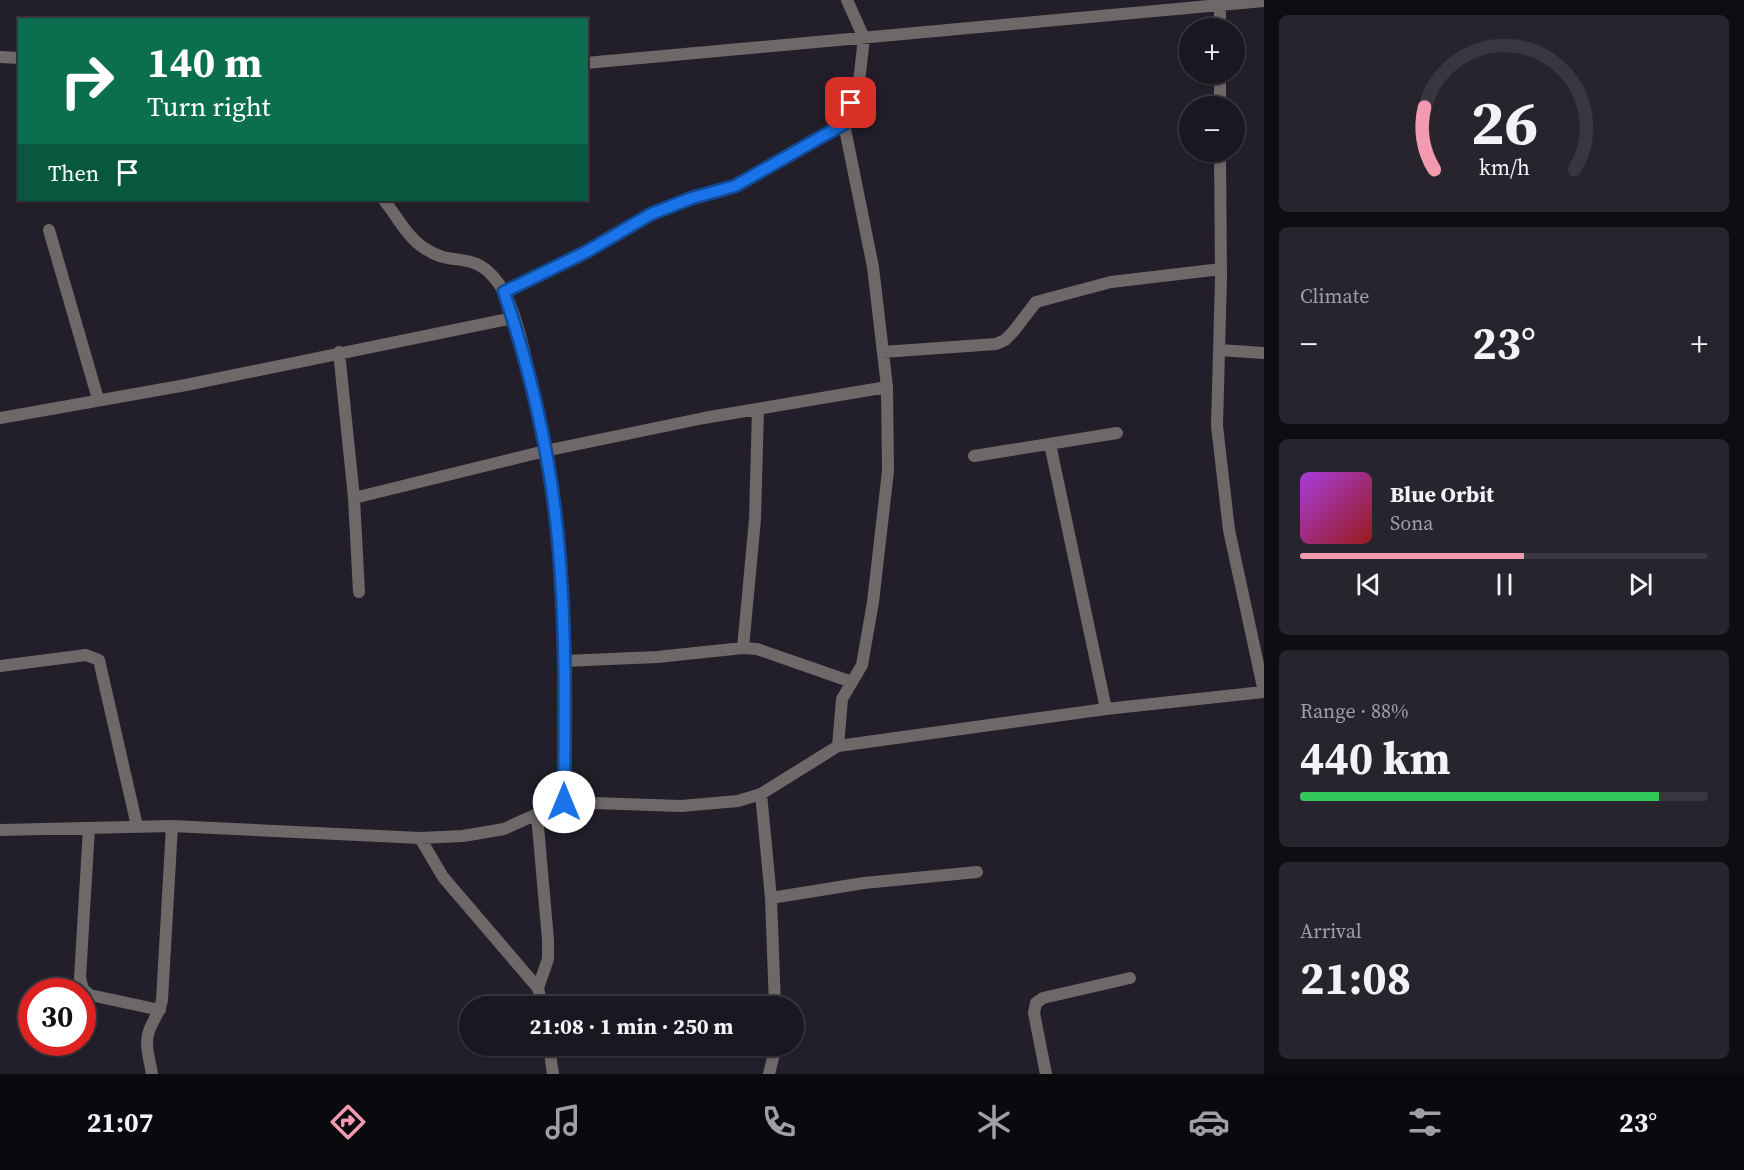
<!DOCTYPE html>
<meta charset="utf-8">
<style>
:root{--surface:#1a1720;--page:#27242d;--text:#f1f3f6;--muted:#9f9fa5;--line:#38363e;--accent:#f29ab0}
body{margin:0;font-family:"Source Serif 4",serif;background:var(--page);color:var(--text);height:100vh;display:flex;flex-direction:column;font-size:22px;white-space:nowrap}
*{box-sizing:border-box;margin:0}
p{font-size:20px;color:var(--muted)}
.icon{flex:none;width:33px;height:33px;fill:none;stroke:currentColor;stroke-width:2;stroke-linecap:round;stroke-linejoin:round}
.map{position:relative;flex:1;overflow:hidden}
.details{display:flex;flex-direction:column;gap:15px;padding:15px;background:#0e0d12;width:480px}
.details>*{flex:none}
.top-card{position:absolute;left:18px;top:18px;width:570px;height:183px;border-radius:0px;box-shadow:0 2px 4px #0004,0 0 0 2px var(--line);background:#0b6e4f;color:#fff;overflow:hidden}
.fabs{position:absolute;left:1179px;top:18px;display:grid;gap:12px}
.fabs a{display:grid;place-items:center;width:66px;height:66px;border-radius:50%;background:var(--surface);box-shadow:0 2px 4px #0004,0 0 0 2px var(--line);font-size:30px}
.speed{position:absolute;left:18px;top:978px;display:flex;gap:12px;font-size:30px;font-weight:700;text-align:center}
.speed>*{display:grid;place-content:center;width:78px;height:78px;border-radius:50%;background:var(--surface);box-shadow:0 2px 4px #0004,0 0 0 2px var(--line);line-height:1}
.speed .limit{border:9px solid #d22;background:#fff;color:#111}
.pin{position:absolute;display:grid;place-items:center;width:51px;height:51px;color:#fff;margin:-26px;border-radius:12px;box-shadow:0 3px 9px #0006}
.me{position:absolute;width:66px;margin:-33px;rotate:0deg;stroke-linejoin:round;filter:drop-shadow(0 0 4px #0008)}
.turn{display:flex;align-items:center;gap:21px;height:126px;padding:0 30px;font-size:27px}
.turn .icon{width:78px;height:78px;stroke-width:2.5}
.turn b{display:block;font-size:42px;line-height:51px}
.then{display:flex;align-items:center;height:57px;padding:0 30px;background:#0003;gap:12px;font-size:22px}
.big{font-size:45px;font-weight:700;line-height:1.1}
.details .card{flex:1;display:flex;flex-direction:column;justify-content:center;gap:9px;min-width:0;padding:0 21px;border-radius:9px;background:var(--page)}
.details .dial{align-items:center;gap:0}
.dial svg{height:156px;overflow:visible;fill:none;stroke:var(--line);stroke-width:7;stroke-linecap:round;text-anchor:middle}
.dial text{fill:var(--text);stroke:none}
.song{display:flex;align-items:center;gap:18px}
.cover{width:72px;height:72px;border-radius:9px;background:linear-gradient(135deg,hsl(280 70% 55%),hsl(0 70% 35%))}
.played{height:6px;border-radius:3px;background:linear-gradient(90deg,var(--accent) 55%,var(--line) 55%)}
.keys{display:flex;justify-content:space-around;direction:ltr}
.heat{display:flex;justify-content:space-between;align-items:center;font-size:33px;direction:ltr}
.charge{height:9px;border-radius:4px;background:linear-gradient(90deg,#34c759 88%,var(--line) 0)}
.trip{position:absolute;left:459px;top:996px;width:345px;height:60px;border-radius:30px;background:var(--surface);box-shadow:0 2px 4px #0004,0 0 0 2px var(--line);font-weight:700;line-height:60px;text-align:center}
.dock{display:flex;height:96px;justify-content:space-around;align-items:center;background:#0a090d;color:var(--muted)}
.dock .icon{width:42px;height:42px}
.dock .selected{color:var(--accent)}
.dock b{font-size:27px;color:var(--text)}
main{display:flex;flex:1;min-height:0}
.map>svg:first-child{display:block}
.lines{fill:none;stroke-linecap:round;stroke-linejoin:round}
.street{stroke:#6f6868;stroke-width:12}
.route-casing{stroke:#114b97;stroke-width:15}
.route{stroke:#1a73e8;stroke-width:10}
</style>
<main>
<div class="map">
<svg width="1264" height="1074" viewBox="0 0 1264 1074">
<rect width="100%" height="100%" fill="#231f2a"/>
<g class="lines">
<path class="street" d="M1220,28v-28
M0,57l20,1
M586,63l678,-62
M1220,74v32
M1220,152l1,126 -4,148 12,104 35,162
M384,200c12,15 23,37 40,48 31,22 53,-3 80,44 14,24 25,80 31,108 10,49 19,98 24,148 9,84 6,169 5,254
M49,230l49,169
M504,292l82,-40 65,-38 41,-16 43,-12 109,-62 15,-42 5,-44 -17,-38
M1219,350l45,3
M339,352l15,146 5,94
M883,352l113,-8 9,-4 8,-8 23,-30 75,-20 110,-13
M0,418l186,-33 327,-67
M1050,444l56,265
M974,456l143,-23
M354,498l191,-47 159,-33 183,-31
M743,648l12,-129 3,-110
M564,661l93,-4 86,-9 14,1 95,33
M0,666l86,-11 13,5 38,166
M838,746l4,-47 20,-34 11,-63 15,-131 -1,-84 -14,-120 -29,-143
M761,794l10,104 4,108
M537,815l11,125v19l-10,29
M89,828l-9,150 3,11 7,6 70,15
M0,830l172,-4 248,12 43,-2 41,-7 60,-27 117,4 57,-5 23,-7 77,-48 268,-37 157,-17
M420,838l23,39 95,111 4,18
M771,898l93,-15 113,-11
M549,1046l4,28
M152,1074c-2,-13 -8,-30 -3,-43 4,-11 11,-19 13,-31l10,-174
M769,1074l7,-28
M1046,1074l-12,-61 2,-10 7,-5 87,-20"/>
</g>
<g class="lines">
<defs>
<path id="route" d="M564,802c1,-84 2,-168 -5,-251 -7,-88 -27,-176 -55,-259l82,-40 65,-38 41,-16 43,-12 109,-62 7,-21"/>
</defs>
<use href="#route" class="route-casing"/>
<use href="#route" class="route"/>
</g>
</svg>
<div class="fabs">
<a>+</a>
<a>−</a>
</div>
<div class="speed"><div class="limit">30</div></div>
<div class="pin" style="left:851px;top:103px;background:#d93025"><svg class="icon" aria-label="arrive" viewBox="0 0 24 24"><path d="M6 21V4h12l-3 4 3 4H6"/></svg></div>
<svg class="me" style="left:564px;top:802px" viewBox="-20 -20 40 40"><circle r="19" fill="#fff"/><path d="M0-13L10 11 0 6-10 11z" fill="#1a73e8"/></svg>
<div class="trip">21:08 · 1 min · 250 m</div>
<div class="top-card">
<div class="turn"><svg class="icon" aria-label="right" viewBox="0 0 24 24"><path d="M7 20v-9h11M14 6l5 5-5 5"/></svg><div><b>140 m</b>Turn right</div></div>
<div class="then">Then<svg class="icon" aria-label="arrive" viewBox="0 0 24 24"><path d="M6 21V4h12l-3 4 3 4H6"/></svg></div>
</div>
</div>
<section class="details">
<div class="card dial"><svg viewBox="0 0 100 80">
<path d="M14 69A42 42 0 1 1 86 69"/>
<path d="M14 69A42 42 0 0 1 9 37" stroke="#f29ab0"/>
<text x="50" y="56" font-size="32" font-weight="700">26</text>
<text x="50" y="72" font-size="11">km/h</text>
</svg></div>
<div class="card"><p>Climate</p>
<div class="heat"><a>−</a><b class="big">23°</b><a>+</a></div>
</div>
<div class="card">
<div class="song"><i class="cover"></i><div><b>Blue Orbit</b><p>Sona</p></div></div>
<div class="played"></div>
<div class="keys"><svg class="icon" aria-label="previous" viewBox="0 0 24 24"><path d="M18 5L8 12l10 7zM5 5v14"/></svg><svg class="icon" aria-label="pause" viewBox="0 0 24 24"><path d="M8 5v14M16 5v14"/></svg><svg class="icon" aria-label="next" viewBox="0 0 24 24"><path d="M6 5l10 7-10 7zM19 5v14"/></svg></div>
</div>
<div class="card"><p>Range · 88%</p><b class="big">440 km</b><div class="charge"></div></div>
<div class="card"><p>Arrival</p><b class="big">21:08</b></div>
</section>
</main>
<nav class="dock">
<b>21:07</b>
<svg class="icon selected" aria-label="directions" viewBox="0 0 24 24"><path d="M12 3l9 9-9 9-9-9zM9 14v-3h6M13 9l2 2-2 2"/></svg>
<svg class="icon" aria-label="music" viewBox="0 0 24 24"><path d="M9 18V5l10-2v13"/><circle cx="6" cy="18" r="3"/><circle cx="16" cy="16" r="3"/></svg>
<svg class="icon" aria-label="phone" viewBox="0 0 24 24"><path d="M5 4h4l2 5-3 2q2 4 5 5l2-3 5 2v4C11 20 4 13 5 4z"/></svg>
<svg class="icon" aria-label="climate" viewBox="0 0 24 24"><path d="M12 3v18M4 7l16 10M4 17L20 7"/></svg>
<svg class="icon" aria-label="car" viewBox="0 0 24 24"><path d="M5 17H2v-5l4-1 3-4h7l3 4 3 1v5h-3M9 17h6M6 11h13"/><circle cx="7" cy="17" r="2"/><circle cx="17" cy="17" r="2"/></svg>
<svg class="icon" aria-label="filters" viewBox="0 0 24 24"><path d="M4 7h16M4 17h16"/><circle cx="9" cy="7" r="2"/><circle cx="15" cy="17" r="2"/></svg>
<b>23°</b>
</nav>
